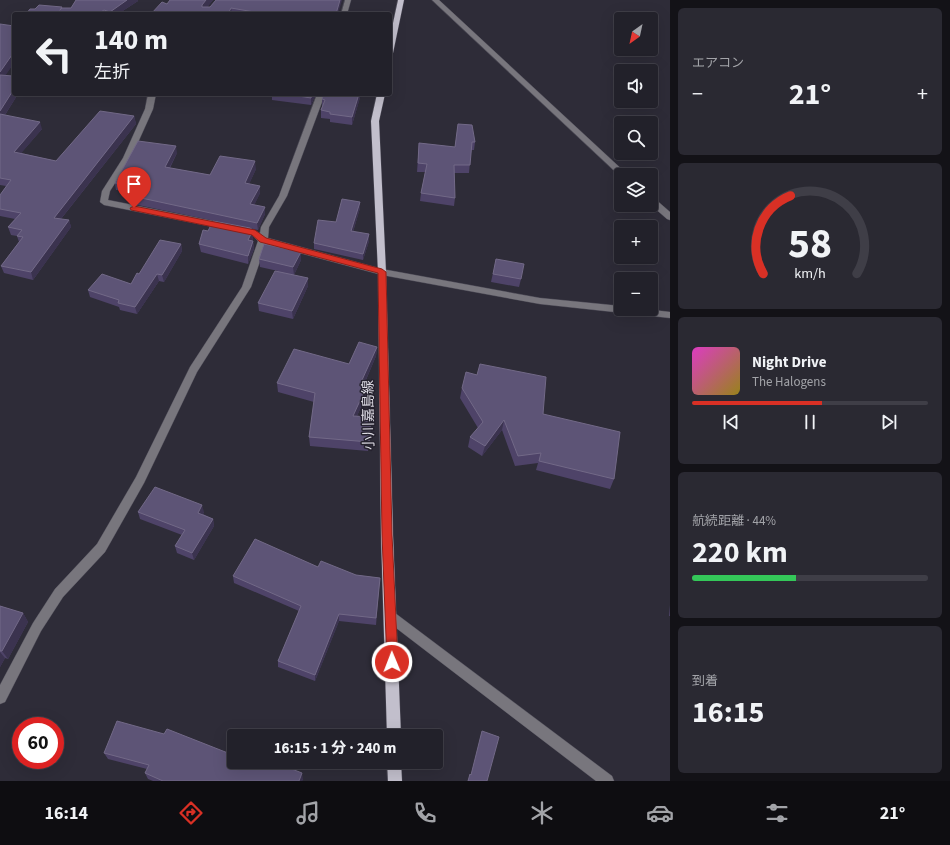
<!DOCTYPE html>
<html lang="ja">
<meta charset="utf-8">
<style>
:root{--surface:#22212a;--page:#2a2932;--text:#f1f3f6;--muted:#a2a3a8;--line:#3f3e47;--accent:#d93025}
body{margin:0;font-family:"Source Sans 3","Noto Sans JP",sans-serif;background:var(--page);color:var(--text);height:100vh;display:flex;flex-direction:column;font-size:15px;white-space:nowrap}
*{box-sizing:border-box;margin:0}
p{font-size:13px;color:var(--muted)}
.icon{flex:none;width:22px;height:22px;fill:none;stroke:currentColor;stroke-width:2;stroke-linecap:round;stroke-linejoin:round}
.map{position:relative;flex:1;overflow:hidden}
.details{display:flex;flex-direction:column;gap:8px;padding:8px;background:#131217;width:280px}
.details>*{flex:none}
.banner{position:absolute;left:12px;top:12px;width:380px;height:84px;border-radius:4px;box-shadow:0 4px 16px #0002,0 0 0 1px var(--line);background:#22212a;color:var(--text);overflow:hidden}
.needle{width:26px;rotate:213deg}
.controls{position:absolute;left:614px;top:12px;display:grid;gap:8px}
.controls a{display:grid;place-items:center;width:44px;height:44px;border-radius:4px;background:var(--surface);box-shadow:0 4px 16px #0002,0 0 0 1px var(--line);font-size:20px}
.speed{position:absolute;left:12px;top:717px;display:flex;gap:8px;font-size:20px;font-weight:700;text-align:center}
.speed>*{display:grid;place-content:center;width:52px;height:52px;border-radius:50%;background:var(--surface);box-shadow:0 4px 16px #0002,0 0 0 1px var(--line);line-height:1}
.speed .limit{border:6px solid #d22;background:#fff;color:#111}
.pin{position:absolute;display:grid;place-items:center;width:34px;height:34px;color:#fff;margin:-41px -17px;border-radius:50% 50% 50% 0;rotate:-45deg;box-shadow:0 0 4px #0007}
.pin .icon{rotate:45deg}
.me{position:absolute;width:44px;margin:-22px;rotate:359deg;stroke-linejoin:round;filter:drop-shadow(0 0 3px #0008)}
.turn{display:flex;align-items:center;gap:14px;height:84px;padding:0 16px;font-size:18px}
.turn .icon{width:52px;height:52px;stroke-width:2.5}
.turn b{display:block;font-size:28px;line-height:34px}
.big{font-size:30px;font-weight:700;line-height:1.1}
.details .tile{flex:1;display:flex;flex-direction:column;justify-content:center;gap:6px;min-width:0;padding:0 14px;border-radius:6px;background:var(--page)}
.details .dial{align-items:center;gap:0}
.dial svg{height:104px;overflow:visible;fill:none;stroke:var(--line);stroke-width:7;stroke-linecap:round;text-anchor:middle}
.dial text{fill:var(--text);stroke:none}
.song{display:flex;align-items:center;gap:12px}
.cover{width:48px;height:48px;border-radius:6px;background:linear-gradient(135deg,hsl(310 70% 55%),hsl(50 70% 35%))}
.played{height:4px;border-radius:2px;background:linear-gradient(90deg,var(--accent) 55%,var(--line) 55%)}
.keys{display:flex;justify-content:space-around;direction:ltr}
.heat{display:flex;justify-content:space-between;align-items:center;font-size:22px;direction:ltr}
.charge{height:6px;border-radius:3px;background:linear-gradient(90deg,#34c759 44%,var(--line) 0)}
.trip{position:absolute;left:227px;top:729px;width:216px;height:40px;border-radius:4px;background:var(--surface);box-shadow:0 4px 16px #0002,0 0 0 1px var(--line);font-weight:700;line-height:40px;text-align:center}
.tabs{display:flex;height:64px;justify-content:space-around;align-items:center;background:#0e0d11;color:var(--muted)}
.tabs .icon{width:28px;height:28px}
.tabs .selected{color:var(--accent)}
.tabs b{font-size:18px;color:var(--text)}
main{display:flex;flex:1;min-height:0}
.map>svg:first-child{display:block}
.lines{fill:none;stroke-linecap:round;stroke-linejoin:round}
.minor-casing{stroke:#4a4854;stroke-width:1}
.major-casing{stroke:#4a4854;stroke-width:1}
.minor{fill:#78767d;fill-rule:evenodd}
.major{fill:#c2bfcc;fill-rule:evenodd}
.wall{fill:#4e4368}
.shaded-wall{fill:#3b334f}
.building{fill:#5d5476;stroke:#726987}
.route{fill:#d93025;stroke:#8d1f18}
.labels{text-anchor:middle;dominant-baseline:central;stroke-width:3;stroke-linejoin:round;paint-order:stroke}
.street-label{font-size:14px;fill:#dedce5;stroke:#25222e}
</style>
<main>
<div class="map">
<svg width="670" height="781" viewBox="0 0 670 781">
<rect width="100%" height="100%" fill="#2e2c38"/>
<g class="lines">
<defs>
<path id="minor" d="M345,0h6l-4,14h-6z
M432,0h7l189,175h-7v2z
M148,94h8l-3,15 -22,49 -21,33 -2,9 116,23 3,1 1,2 -1,2 -3,1 -120,-24 -4,-3 2,-11 21,-33 22,-49z
M317,94h8l-38,102 -18,31 -1,11 114,31 158,29 81,8v3h24l25,3v6l-130,-14 -158,-29 -116,-31 -15,43 -54,85 -53,111 -39,69 -42,45 -22,34 -36,71 -5,2v-19l33,-62 22,-34 42,-45 39,-67 54,-110 52,-80 16,-46 -6,-6 -16,-3 -1,-2 4,-3 21,6 1,-6 18,-31z
M651,197l3,1 16,14v8l-3,-1 -16,-14z
M391,611l4,2 217,163 2,5h-18l-209,-160 -2,-4 2,-4z"/>
<path id="major" d="M398,0h6l-11,53 -3,2v-18z
M377,94h8l-6,27 7,151 7,263 8,201h-14l-6,-201 -3,-263 -7,-151z
M387,762h14l1,19h-14z"/>
</defs>
<use href="#minor" class="minor-casing"/>
<use href="#major" class="major-casing"/>
<use href="#minor" class="minor"/>
<use href="#major" class="major"/>
</g>
<path class="wall" d="M76,0h61l1,1 -20,13h-92l36,-6h9z
M170,0h43l-6,7h3l6,-7 122,14h-187l16,-10z
M0,24l14,39 -9,12 9,19h4l-13,21 37,14 -21,24 35,8 78,-45 2,8 -75,95 8,1 2,7 -38,53 -29,-7 -3,-7 18,-24 -2,-6 -6,-1 -3,-8 7,-8 -15,-3v-21l6,-9 -6,-1z
M272,94h44l-5,11 -39,-5z
M361,94l-9,31 -22,-3v-3l-9,-1v-8l1,-3v-8z
M458,124l17,18 -1,8h-3l-2,23h-15l1,25 -1,8 -34,-5 1,-8 4,-21h-8l2,-29 36,4z
M177,153l-7,15 40,7 46,-6 -7,15 11,9 -6,12 11,9 -7,16 -125,-26 -1,-8 3,-5 -19,-1 -1,-7z
M360,202v6l-7,24 16,2v7l-6,19 -49,-11v-6l22,-21z
M253,230v8l-1,3h1l1,8 -6,15 -47,-12 -2,-8 9,-13z
M181,244l1,7 -18,31 -5,-1 -22,33 -17,-4 -1,-3 -29,-10 -2,-7 43,-6 8,-10z
M259,259l42,1 -7,15 14,11 -15,33 -34,-8 -1,-8 20,-32 -18,-4z
M496,259l25,20 -2,8 -28,-5z
M377,347l-1,9 -10,24 2,11 -11,25 13,11 -2,24 -58,-5 -1,-9 5,-35 -36,-10 -1,-9 72,-19z
M462,388l81,26 71,65 -4,10 -74,-19 2,-7 -23,3 -13,-36 -20,26 -14,-9 2,-10 8,-9 -18,-30z
M138,512h66l-1,2 10,5 1,7 -20,34 -17,-7 -2,-7 7,-11 -42,-16z
M318,567l38,8 24,3 -4,47 -37,-4 -24,60 -37,-14v-6l21,-50 -65,-28 -1,-7z
M670,605v11h-1z
M0,606l23,7 5,9 -20,37 -3,-1 -5,9z
M104,753l129,2 70,24 -1,2h-149l-5,-2 -3,-6 2,-4 -39,-10z"/>
<path class="shaded-wall" d="M127,0h10l1,1 -20,13h-8v-2z
M206,0h7l-10,13 -1,-8z
M340,0h2l-4,14h-2z
M231,8l1,6h-4z
M104,10l1,4h-7z
M14,52v11l-13,19 -1,-2v-8z
M14,89v5h4l-17,27 -1,-3v-7z
M312,94h4l-5,11v-7z
M359,94h2l-9,31v-8z
M134,116l2,8 -80,101 -2,-7z
M40,122l2,7 -26,30 -2,-7z
M176,146l1,7 -11,21 -1,-7z
M255,161l1,8 -10,22 -1,-8z
M260,186v7l-9,19 -1,-8z
M360,202v6l-9,30v-7z
M265,207v7l-7,16 -1,-7z
M69,220l2,7 -38,53 -2,-8z
M253,230v8l-4,10 -1,-8z
M369,234v7l-6,19v-6z
M253,241l1,8 -6,15v-8z
M181,244l1,7 -18,31 -2,-7z
M301,252v8l-7,15 -1,-8z
M157,274l2,7 -22,33 -2,-7z
M308,278v8l-15,33 -1,-8z
M377,347l-1,9 -14,33v-9z
M369,381l-1,10 -15,34v-9z
M504,420l-2,10 -20,26 3,-10z
M202,505l2,7 -5,8 -1,-7z
M213,519l1,7 -20,34 -2,-7z
M23,613l5,9 -20,37 -6,-8z
M339,614v7l-24,60v-6z
M0,652l5,6 -5,9z
M302,773l1,6 -1,2h-3z"/>
<path class="building" d="M76,0h51l-17,12 -6,-2 -6,4h-29l-10,-3 -3,3h-30l4,-5h5l4,-4 23,2 -2,3 2,-2h9z
M170,0h36l-4,5v2h8l6,-7h124l-4,14 -22,-2 -2,2h-46l-35,-6 -3,6h-77l11,-12 5,2z
M0,24l14,2v26l-14,20z
M14,74v15l-14,22v-36l13,1z
M286,94h26l-1,4z
M324,94h35l-7,23 -22,-3v-2l-9,-2 4,-10 -3,-1z
M100,111l34,5 -80,102 15,2 -38,52 -30,-6 22,-29 -6,-1 5,-6 -14,-3 13,-14 -21,-4v-14l11,-15 -11,-2v-64l40,8 -26,30 42,9z
M458,124l14,1 3,17h-3l-2,23h-16l1,33 -34,-5 6,-29 -9,-1 1,-20 36,4z
M138,141l38,5 -11,21 45,8 10,-19 35,5 -10,22 15,3 -10,18 15,3 -8,16 -125,-27 7,-11 -24,-2z
M342,199l18,3 -9,29 18,3 -6,20 -49,-11 4,-23 18,2z
M213,221l37,7 3,2 -5,10 5,1 -5,15 -49,-12 4,-14 5,1z
M160,240l21,4 -19,31 -5,-1 -22,33 -17,-4 1,-3 -31,-10 14,-16 29,10 6,-11 2,1z
M264,244l37,8 -8,15 -34,-8z
M496,259l28,5 -3,15 -28,-5z
M275,271l33,7 -16,33 -34,-8z
M359,342l18,5 -15,33 7,1 -16,35 18,1 -2,25 -60,-5 6,-44 -38,-10 17,-34 55,15z
M480,364l66,13 -3,37 77,18 -6,47 -75,-18 2,-8 -23,3 -14,-36 -19,26 -15,-9 13,-15 -21,-34 4,-16 11,3z
M155,487l47,18 -4,8 15,6 -21,34 -17,-7 10,-16 -47,-18z
M255,539l63,28 3,-6 35,14 24,3 -4,40 -37,-4 -24,61 -37,-14 23,-55 -68,-30z
M0,606l23,7 -21,38h-2z
M117,721l47,13 3,-5 66,26 1,-3v10h40l28,11 -3,8h-136l-18,-8 4,-8 -45,-12z
M482,731l17,6 -12,44h-19l2,-7 1,1z"/>
<path class="route" d="M134,206l121,24 11,8 116,31 4,3 6,263 6,127 -2,4 -4,1 -4,-1 -1,-4 -5,-127 -4,-262 -118,-31 -8,-7 -121,-25 -1,-2z"/>
<g class="labels">
<g class="street-label">
<text transform="translate(369 415) rotate(-91)">小川嘉島線</text>
</g>
</g>
</svg>
<div class="controls">
<a><svg class="needle" viewBox="-14 -14 28 28"><path d="M0-13l5 13h-10z" fill="#e53935"/><path d="M0 13l5-13h-10z" fill="#a2a3a8"/></svg></a>
<a><svg class="icon" aria-label="sound" viewBox="0 0 24 24"><path d="M4 9h4l5-4v14l-5-4H4zM17 9q2 3 0 6"/></svg></a>
<a><svg class="icon" aria-label="search" viewBox="0 0 24 24"><circle cx="10" cy="10" r="6"/><path d="M15 15l6 6"/></svg></a>
<a><svg class="icon" aria-label="layers" viewBox="0 0 24 24"><path d="M12 4l9 5-9 5-9-5zM3 14l9 5 9-5"/></svg></a>
<a>+</a>
<a>−</a>
</div>
<div class="speed"><div class="limit">60</div></div>
<div class="pin" style="left:134px;top:208px;background:#d93025"><svg class="icon" aria-label="arrive" viewBox="0 0 24 24"><path d="M6 21V4h12l-3 4 3 4H6"/></svg></div>
<svg class="me" style="left:392px;top:662px" viewBox="-20 -20 40 40"><circle r="17" fill="#d93025" stroke="#fff" stroke-width="3"/><path d="M0-11L8 9 0 5-8 9z" fill="#fff"/></svg>
<div class="trip">16:15 · 1 分 · 240 m</div>
<div class="banner">
<div class="turn"><svg class="icon" aria-label="left" viewBox="0 0 24 24"><path d="M17 20v-9H6M10 6l-5 5 5 5"/></svg><div><b>140 m</b>左折</div></div>
</div>
</div>
<section class="details">
<div class="tile"><p>エアコン</p>
<div class="heat"><a>−</a><b class="big">21°</b><a>+</a></div>
</div>
<div class="tile dial"><svg viewBox="0 0 100 80">
<path d="M14 69A42 42 0 1 1 86 69"/>
<path d="M14 69A42 42 0 0 1 35 9" stroke="#d93025"/>
<text x="50" y="56" font-size="32" font-weight="700">58</text>
<text x="50" y="72" font-size="11">km/h</text>
</svg></div>
<div class="tile">
<div class="song"><i class="cover"></i><div><b>Night Drive</b><p>The Halogens</p></div></div>
<div class="played"></div>
<div class="keys"><svg class="icon" aria-label="previous" viewBox="0 0 24 24"><path d="M18 5L8 12l10 7zM5 5v14"/></svg><svg class="icon" aria-label="pause" viewBox="0 0 24 24"><path d="M8 5v14M16 5v14"/></svg><svg class="icon" aria-label="next" viewBox="0 0 24 24"><path d="M6 5l10 7-10 7zM19 5v14"/></svg></div>
</div>
<div class="tile"><p>航続距離 · 44%</p><b class="big">220 km</b><div class="charge"></div></div>
<div class="tile"><p>到着</p><b class="big">16:15</b></div>
</section>
</main>
<nav class="tabs">
<b>16:14</b>
<svg class="icon selected" aria-label="directions" viewBox="0 0 24 24"><path d="M12 3l9 9-9 9-9-9zM9 14v-3h6M13 9l2 2-2 2"/></svg>
<svg class="icon" aria-label="music" viewBox="0 0 24 24"><path d="M9 18V5l10-2v13"/><circle cx="6" cy="18" r="3"/><circle cx="16" cy="16" r="3"/></svg>
<svg class="icon" aria-label="phone" viewBox="0 0 24 24"><path d="M5 4h4l2 5-3 2q2 4 5 5l2-3 5 2v4C11 20 4 13 5 4z"/></svg>
<svg class="icon" aria-label="climate" viewBox="0 0 24 24"><path d="M12 3v18M4 7l16 10M4 17L20 7"/></svg>
<svg class="icon" aria-label="car" viewBox="0 0 24 24"><path d="M5 17H2v-5l4-1 3-4h7l3 4 3 1v5h-3M9 17h6M6 11h13"/><circle cx="7" cy="17" r="2"/><circle cx="17" cy="17" r="2"/></svg>
<svg class="icon" aria-label="filters" viewBox="0 0 24 24"><path d="M4 7h16M4 17h16"/><circle cx="9" cy="7" r="2"/><circle cx="15" cy="17" r="2"/></svg>
<b>21°</b>
</nav>
